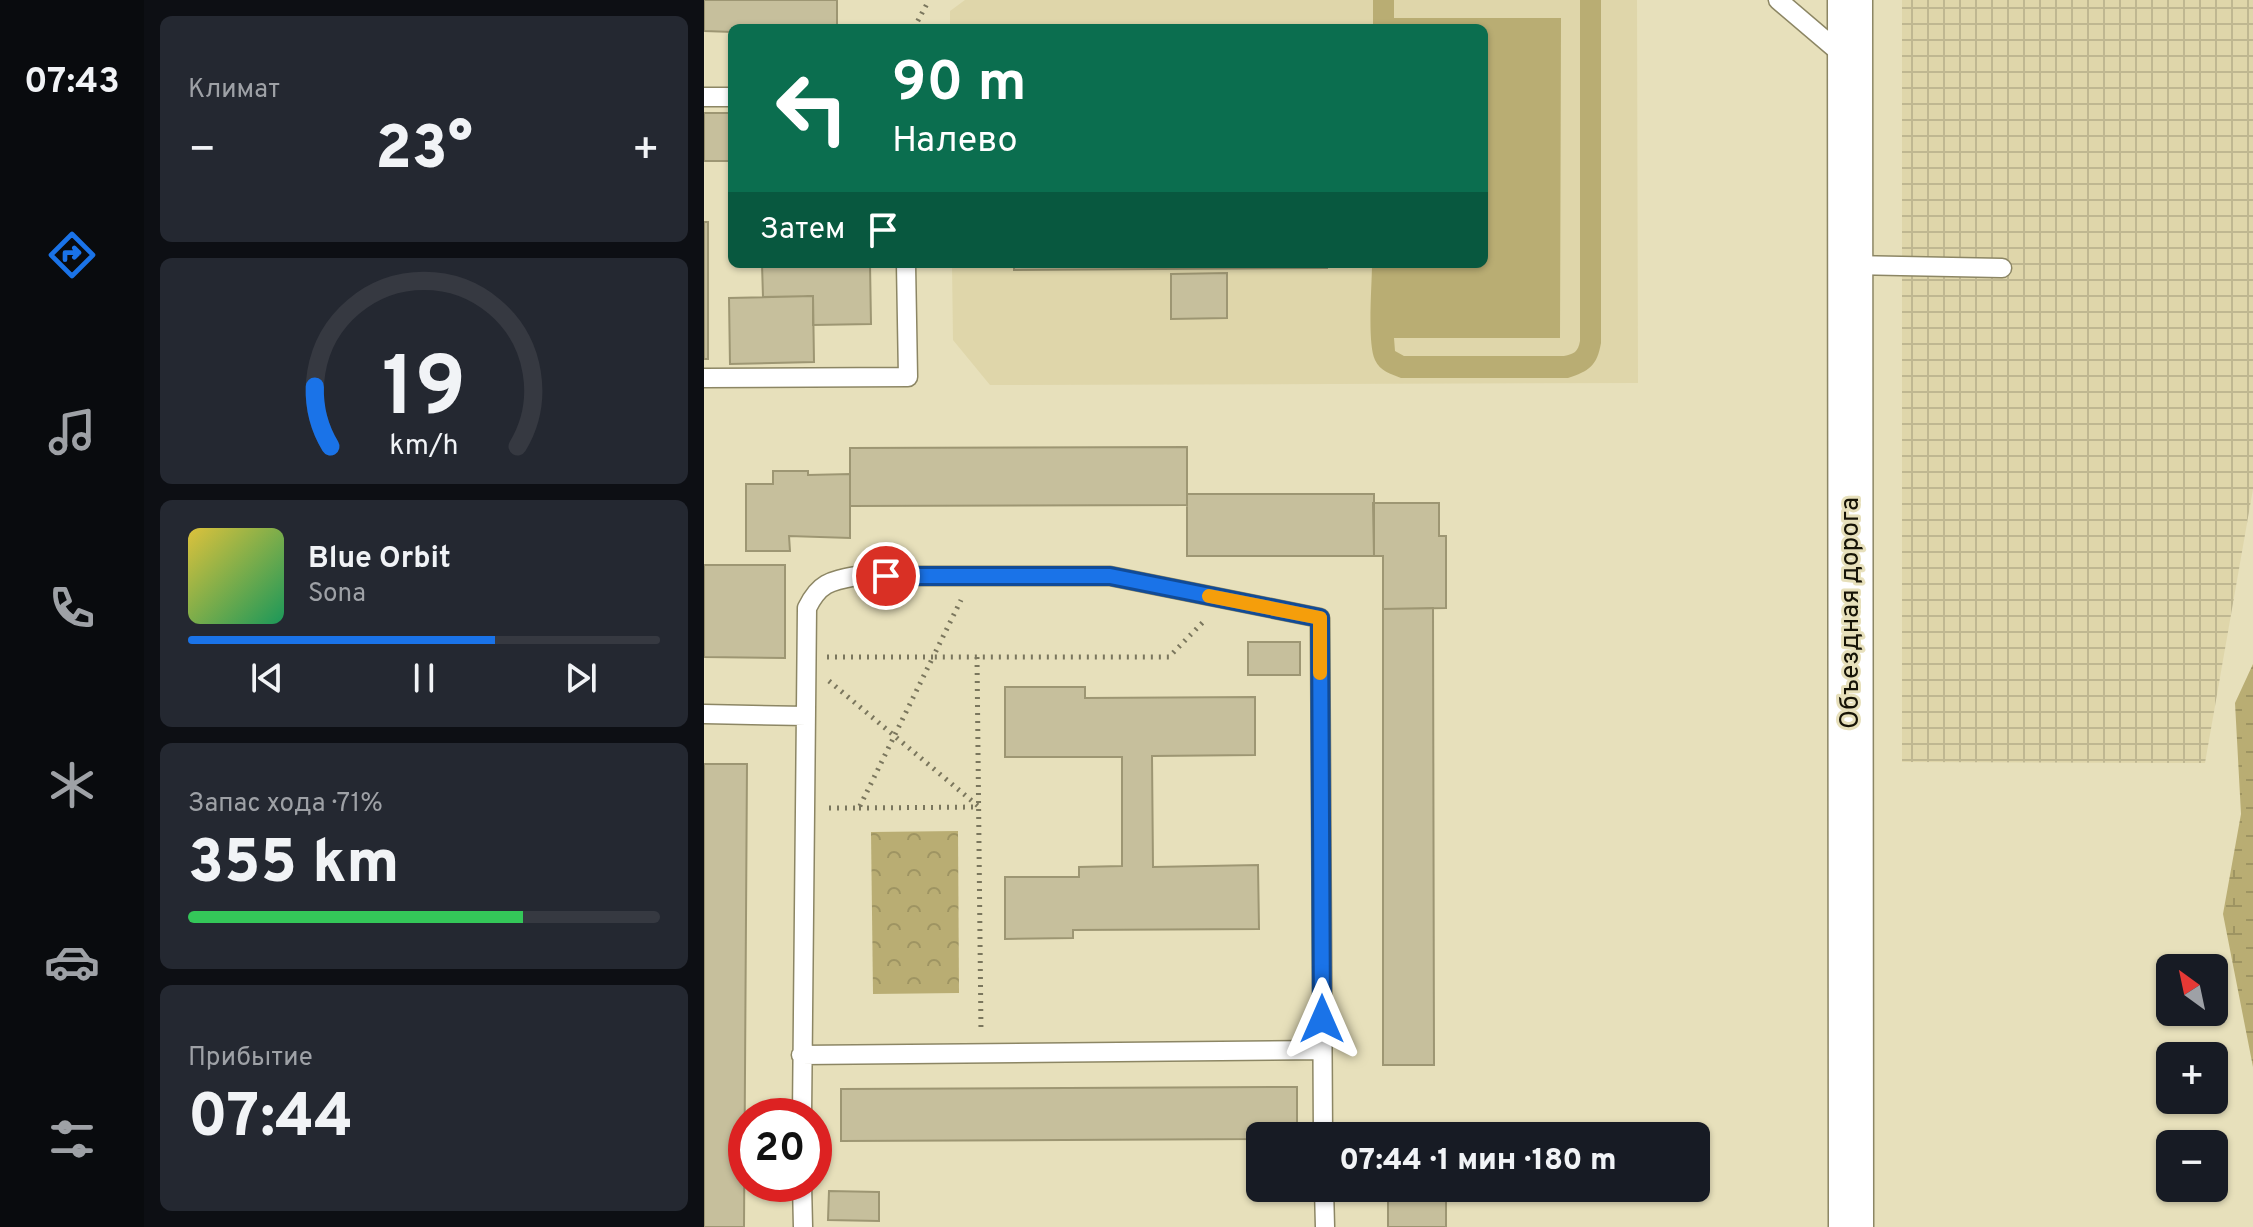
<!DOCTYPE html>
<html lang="ru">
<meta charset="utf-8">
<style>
:root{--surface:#171b24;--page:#242831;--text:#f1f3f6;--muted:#9ea1a6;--line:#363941;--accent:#1a73e8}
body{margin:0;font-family:Overpass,sans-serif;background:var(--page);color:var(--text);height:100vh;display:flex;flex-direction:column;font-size:30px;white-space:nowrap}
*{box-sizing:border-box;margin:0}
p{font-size:26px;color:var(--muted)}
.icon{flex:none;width:44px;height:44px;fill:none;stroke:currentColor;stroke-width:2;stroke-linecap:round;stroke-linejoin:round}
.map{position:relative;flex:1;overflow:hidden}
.sheet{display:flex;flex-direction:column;gap:16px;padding:16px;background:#0d0f14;width:560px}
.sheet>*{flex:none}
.top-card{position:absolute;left:24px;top:24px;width:760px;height:244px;border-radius:12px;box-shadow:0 2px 6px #0004;background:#0b6e4f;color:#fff;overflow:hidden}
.needle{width:52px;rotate:327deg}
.controls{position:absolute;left:1452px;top:954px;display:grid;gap:16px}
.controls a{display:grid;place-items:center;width:72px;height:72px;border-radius:12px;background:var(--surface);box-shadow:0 2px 6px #0004;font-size:40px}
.speed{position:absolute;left:24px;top:1098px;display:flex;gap:16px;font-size:40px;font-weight:700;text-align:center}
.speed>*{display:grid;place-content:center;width:104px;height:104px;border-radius:50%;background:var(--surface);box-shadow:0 2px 6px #0004;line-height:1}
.speed .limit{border:12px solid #d22;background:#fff;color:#111}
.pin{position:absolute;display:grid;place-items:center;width:68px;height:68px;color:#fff;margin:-34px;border:4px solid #fff;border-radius:50%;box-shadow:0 2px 8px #0007}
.me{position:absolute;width:88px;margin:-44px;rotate:0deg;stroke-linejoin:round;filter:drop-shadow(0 0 6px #0008)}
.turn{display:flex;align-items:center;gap:28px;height:168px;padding:0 32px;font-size:36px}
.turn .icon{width:104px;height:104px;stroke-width:2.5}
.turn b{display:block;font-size:56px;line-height:68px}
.then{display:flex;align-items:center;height:76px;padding:0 32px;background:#0003;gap:16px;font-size:30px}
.big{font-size:60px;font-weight:800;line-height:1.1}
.sheet .card{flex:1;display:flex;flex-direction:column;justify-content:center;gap:12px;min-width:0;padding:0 28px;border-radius:12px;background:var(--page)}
.sheet .dial{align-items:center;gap:0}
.dial svg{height:208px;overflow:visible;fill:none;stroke:var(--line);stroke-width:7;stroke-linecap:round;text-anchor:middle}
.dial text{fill:var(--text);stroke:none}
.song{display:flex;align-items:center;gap:24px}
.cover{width:96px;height:96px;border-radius:12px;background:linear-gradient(135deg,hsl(50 70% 55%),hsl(150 70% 35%))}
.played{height:8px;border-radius:4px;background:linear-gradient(90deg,var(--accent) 65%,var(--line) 65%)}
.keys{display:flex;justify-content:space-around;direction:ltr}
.heat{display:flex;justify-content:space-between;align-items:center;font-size:44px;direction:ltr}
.charge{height:12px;border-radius:6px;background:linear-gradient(90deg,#34c759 71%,var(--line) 0)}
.trip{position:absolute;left:542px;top:1122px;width:464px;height:80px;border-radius:12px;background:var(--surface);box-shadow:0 2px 6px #0004;font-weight:800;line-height:80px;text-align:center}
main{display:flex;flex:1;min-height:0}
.menu{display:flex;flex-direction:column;width:144px;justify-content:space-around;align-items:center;background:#090b0e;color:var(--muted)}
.menu .icon{width:56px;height:56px}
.menu .current{color:var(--accent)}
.menu b{font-size:36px;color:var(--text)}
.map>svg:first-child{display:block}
.built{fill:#dfd6aa}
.industrial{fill:url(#industrial-grid)}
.wetland{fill:url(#wetland-marsh)}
.park{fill:url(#park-crowns)}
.pitch{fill:#b9ad73}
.building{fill:#c6bf9c;stroke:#9d9673;stroke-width:2}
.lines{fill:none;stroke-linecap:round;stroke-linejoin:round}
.service-casing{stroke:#8c8664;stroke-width:21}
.primary-casing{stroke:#8c8664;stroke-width:47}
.path{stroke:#7a765d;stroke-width:5;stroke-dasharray:2 6;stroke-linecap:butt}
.service{stroke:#fff;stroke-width:18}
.primary{stroke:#fff;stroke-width:44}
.route-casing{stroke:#114b97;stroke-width:20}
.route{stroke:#1a73e8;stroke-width:14}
.slow{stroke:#f59e0b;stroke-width:14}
.labels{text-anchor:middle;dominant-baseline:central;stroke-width:6;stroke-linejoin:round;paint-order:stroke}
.street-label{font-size:26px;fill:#161306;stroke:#e7e0bb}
</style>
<main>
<nav class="menu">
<b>07:43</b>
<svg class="icon current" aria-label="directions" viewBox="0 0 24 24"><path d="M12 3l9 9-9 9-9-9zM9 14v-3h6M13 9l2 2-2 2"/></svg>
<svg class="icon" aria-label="music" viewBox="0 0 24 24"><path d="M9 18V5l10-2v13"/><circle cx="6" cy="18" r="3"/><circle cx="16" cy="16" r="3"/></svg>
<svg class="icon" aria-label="phone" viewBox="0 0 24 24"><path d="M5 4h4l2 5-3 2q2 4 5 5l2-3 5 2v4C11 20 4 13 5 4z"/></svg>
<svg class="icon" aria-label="climate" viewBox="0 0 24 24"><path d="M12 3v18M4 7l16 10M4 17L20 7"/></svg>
<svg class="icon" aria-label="car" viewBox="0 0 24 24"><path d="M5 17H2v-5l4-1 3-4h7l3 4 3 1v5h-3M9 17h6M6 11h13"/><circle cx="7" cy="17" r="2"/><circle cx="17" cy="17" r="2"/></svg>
<svg class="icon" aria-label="filters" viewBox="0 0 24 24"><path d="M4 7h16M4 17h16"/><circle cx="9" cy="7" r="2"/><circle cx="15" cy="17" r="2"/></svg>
</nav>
<section class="sheet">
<div class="card"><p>Климат</p>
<div class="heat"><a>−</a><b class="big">23°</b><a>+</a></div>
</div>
<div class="card dial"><svg viewBox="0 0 100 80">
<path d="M14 69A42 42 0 1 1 86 69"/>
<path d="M14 69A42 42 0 0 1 8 46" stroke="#1a73e8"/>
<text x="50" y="56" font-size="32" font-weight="700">19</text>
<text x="50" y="72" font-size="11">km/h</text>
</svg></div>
<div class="card">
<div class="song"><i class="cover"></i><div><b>Blue Orbit</b><p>Sona</p></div></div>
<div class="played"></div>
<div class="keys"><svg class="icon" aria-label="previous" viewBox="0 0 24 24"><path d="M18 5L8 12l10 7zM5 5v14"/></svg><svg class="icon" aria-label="pause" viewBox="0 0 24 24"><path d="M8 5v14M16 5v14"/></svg><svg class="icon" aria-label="next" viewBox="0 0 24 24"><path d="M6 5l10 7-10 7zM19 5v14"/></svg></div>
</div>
<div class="card"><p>Запас хода · 71%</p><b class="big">355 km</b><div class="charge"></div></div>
<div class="card"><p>Прибытие</p><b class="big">07:44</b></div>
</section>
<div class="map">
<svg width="1549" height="1227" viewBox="0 0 1549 1227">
<defs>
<pattern id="industrial-grid" width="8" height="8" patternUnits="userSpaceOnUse" patternTransform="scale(2)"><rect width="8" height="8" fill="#dfd6aa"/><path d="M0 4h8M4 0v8" fill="none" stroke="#bfb791"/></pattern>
<pattern id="wetland-marsh" width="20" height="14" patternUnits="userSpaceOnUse" patternTransform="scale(2)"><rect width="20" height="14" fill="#b9ad73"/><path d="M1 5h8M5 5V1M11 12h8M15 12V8" fill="none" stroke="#9e9462"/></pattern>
<pattern id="park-crowns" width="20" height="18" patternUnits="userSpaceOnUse" patternTransform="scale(2)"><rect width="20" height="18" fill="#b9ad73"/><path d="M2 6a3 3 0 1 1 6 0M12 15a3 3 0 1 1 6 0" fill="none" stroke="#9e9462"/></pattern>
</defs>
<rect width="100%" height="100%" fill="#e7e0bb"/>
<path class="built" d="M261,0h672l1,383 -648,2 -37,-45 -1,-76h532v-236h-534v-17z"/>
<path class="industrial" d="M1198,0h351v489l-48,274 -303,-1z"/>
<path class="wetland" d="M1549,664v403l-30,-153 18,-100 -6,-111z"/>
<path class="park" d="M254,831l1,162 -86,1 -2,-162z"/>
<path class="pitch" d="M669,0h21v18h167l-1,320h-166l1,13 9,5h160c10,-2 14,-4 16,-15v-341h21v343c-4,23 -12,28 -33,35h-167c-10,-4 -21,-7 -26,-18 -8,-17 -3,-74 -3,-96h112v-236h-111z"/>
<path class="building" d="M0,0h133v28h-105v4l-28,-1z
M0,113h28v48h-28z
M0,222h4v137h-4z
M58,264h108l1,60 -58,1v-29l-50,1z
M310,264h313v4l-313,2z
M523,273v45l-56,1v-45z
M109,296l1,66 -84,2 -1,-66z
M483,447v58l-337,1v-58z
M69,471h35v4l42,-1v64l-61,-2 1,15h-44v-67h27z
M483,494h187v62h-187z
M669,503h66v33h7v72l-63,1v-53h-9z
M0,565h81v93l-81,-1z
M729,608l1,457h-51v-456z
M544,642h52v33h-52z
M301,687h80v11l170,-1v58l-103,1 1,111 105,-2 1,64 -186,1v8l-68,1v-62h74v-10l43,-1v-109h-117z
M0,764h43l-3,463h-40z
M593,1087v49h-37v3l-419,2v-52z
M684,1188h58v39h-58z
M125,1191l50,1v29l-51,-1z"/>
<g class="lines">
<defs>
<path id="service" d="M1074,0l67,57
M0,97h28
M1147,265l151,3
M0,378l204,-1 -2,-113
M0,714l102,2
M97,1055l521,-5
M98,1116l5,-508c12,-25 23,-27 49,-32h254l210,42 3,518
M98,1184l1,43
M620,1188l1,39"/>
<path id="primary" d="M1146,0l1,1227"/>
</defs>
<use href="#service" class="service-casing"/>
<use href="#primary" class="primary-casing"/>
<path class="path" d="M210,28l15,-28
M123,657h106l28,-57
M273,657l4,375
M125,681l149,125
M125,808h30l74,-151h236l36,-37
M155,808l119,-1"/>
<use href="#service" class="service"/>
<use href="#primary" class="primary"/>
</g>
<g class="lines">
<defs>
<path id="route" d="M182,576h224l210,42 2,401"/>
</defs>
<use href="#route" class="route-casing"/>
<use href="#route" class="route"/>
<path class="slow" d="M505,596l111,22v55"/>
</g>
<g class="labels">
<g class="street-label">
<text transform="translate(1147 613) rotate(-90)">Объездная дорога</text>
</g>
</g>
</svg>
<div class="controls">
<a><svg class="needle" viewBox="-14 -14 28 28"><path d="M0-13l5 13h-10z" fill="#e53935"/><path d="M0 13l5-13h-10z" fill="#9ea1a6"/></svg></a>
<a>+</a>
<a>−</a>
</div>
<div class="speed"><div class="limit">20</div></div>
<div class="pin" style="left:182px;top:576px;background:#d93025"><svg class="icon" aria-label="arrive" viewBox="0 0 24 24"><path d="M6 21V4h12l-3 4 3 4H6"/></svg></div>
<svg class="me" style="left:618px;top:1019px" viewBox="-20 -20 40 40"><path d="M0-17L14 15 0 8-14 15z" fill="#1a73e8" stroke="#fff" stroke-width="4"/></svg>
<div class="trip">07:44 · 1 мин · 180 m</div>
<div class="top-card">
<div class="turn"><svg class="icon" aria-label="left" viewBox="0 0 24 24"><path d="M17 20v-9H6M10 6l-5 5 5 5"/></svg><div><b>90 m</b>Налево</div></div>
<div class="then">Затем<svg class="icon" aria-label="arrive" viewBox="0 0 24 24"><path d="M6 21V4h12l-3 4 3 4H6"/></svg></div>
</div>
</div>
</main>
